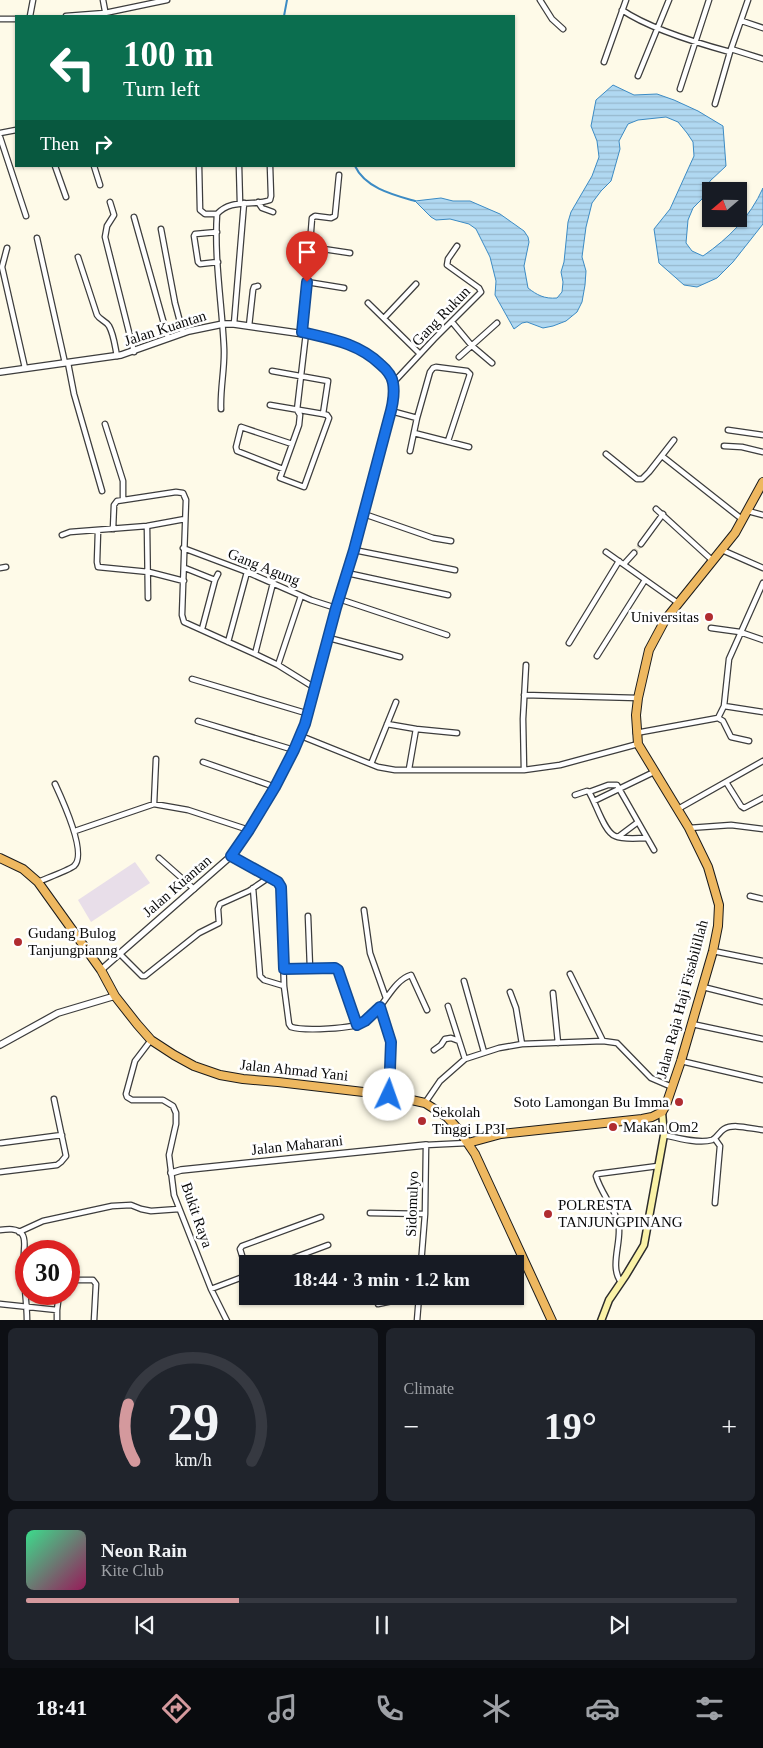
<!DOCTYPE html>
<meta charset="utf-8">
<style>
:root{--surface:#171b24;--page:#20242c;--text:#f1f3f6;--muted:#9ea1a6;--line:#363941;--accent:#d4999d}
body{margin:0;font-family:"Times New Roman",serif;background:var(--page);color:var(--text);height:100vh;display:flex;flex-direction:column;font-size:19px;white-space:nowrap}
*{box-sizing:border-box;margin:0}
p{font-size:16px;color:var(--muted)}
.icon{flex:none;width:28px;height:28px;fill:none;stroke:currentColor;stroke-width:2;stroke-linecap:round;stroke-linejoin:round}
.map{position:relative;height:1320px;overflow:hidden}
.sheet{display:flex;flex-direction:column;gap:8px;padding:8px;background:#0d0f14;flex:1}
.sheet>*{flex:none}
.top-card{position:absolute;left:15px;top:15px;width:500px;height:152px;border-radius:0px;box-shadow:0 1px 4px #0004;background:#0b6e4f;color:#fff;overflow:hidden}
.needle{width:32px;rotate:250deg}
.fabs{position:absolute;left:702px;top:182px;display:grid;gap:10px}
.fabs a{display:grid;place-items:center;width:45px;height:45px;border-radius:0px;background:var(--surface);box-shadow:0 1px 4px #0004;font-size:25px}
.speed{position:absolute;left:15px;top:1240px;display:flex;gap:10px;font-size:25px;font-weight:700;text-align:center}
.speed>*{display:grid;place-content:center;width:65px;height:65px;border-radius:50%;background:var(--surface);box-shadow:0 1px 4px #0004;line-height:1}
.speed .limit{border:8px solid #d22;background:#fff;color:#111}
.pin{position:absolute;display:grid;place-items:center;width:42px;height:42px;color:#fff;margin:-51px -21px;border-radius:50% 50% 50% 0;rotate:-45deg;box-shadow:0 0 5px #0007}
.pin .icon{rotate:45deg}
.me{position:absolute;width:55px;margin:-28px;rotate:3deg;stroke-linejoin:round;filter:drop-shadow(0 0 4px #0008)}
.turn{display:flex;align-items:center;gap:18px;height:105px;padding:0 25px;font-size:22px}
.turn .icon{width:65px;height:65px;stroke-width:2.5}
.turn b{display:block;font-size:35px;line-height:42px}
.then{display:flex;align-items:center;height:48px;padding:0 25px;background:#0003;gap:10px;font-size:19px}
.big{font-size:38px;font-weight:800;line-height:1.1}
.sheet .widget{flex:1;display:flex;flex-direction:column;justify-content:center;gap:8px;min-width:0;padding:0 18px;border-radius:8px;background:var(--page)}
.sheet .dial{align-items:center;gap:0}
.dial svg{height:130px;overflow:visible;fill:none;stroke:var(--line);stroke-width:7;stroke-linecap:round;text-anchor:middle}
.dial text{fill:var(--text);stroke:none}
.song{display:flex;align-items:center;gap:15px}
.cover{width:60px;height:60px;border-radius:8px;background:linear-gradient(135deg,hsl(150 70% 55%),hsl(330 70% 35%))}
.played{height:5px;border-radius:2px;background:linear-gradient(90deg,var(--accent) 30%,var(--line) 30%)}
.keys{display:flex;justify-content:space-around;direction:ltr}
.heat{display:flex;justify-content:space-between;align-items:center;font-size:28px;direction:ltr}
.sheet .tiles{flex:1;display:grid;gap:8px;grid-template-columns:1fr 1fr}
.widget:last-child{grid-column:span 2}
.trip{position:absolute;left:239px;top:1255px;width:285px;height:50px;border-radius:0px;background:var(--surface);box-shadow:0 1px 4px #0004;font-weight:800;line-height:50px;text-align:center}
.tabs{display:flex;height:80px;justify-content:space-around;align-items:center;background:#090b0e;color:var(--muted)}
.tabs .icon{width:35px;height:35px}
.tabs .on{color:var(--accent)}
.tabs b{font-size:22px;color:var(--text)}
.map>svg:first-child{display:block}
.industrial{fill:#e8dee9}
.water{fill:url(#water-rules);stroke:#3c8bc4}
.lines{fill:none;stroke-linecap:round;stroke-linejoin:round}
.stream{stroke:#3c8bc4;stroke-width:2}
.minor-tunnel{stroke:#d9d6c7;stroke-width:4.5;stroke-dasharray:4.5 2;stroke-linecap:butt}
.minor-casing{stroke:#3d3d3d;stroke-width:7}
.tertiary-casing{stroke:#3d3d3d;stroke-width:8}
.secondary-casing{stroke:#2c2c2c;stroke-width:9}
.trunk-casing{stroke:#1b1b1b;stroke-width:10}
.minor{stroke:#fff;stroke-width:4.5}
.tertiary{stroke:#fff;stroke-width:5.5}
.secondary{stroke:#faf2a7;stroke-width:6}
.trunk{stroke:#eeb860;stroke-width:8}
.route-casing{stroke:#114b97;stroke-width:12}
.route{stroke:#1a73e8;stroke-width:9}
.poi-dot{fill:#b02c30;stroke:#fff;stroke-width:2}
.labels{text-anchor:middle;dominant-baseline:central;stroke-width:5;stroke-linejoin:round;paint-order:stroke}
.street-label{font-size:15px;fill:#0a0a0a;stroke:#fff}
.poi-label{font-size:15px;fill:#0a0a0a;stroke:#fff;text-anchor:start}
</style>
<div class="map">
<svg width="763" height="1321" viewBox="0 0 763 1321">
<defs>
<pattern id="water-rules" width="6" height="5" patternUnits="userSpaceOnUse" patternTransform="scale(1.25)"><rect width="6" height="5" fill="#b0d8f1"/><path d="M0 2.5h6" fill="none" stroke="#96b8cd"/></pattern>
</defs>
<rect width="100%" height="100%" fill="#fefae8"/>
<path class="industrial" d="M135,862l15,21 -59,39 -13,-22z"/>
<path class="water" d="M613,85l21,10 23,-1 17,6 24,11 25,15 3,40 -16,15 -8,18 -9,9 -5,12 -2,23 6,8 11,5c26,-18 47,-39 60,-68v36l-30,38 -16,16 -20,9 -13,-2 -25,-22 -5,-34 16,-20 24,-53 -1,-14 -6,-9 -9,-11 -12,-5 -28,3 -10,4 -9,17 1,8 -9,32 -10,10 -9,12 -6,24 -4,30 4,14 -1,14 -3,17 -5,10 -11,9 -13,5 -10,2 -16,-6 -5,1 -8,6 -19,-34 1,-14 -6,-24 -14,-28 -7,-5 -19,-5 -14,1 -5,-3 -16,-16 26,-3 12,3h17l30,13 24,17 4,6 1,5 -5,24 4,22c9,7 16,11 29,10l5,-6 1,-10 -2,-10 3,-10 4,-40 3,-10 21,-36 7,-19 -2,-16 -6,-15 5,-26z"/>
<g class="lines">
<path class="stream" d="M284,16l3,-16
M355,166c10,22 39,29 60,35"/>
<path class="minor-tunnel" d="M634,553l7,-9"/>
<defs>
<path id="minor" d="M103,0l3,16
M540,0l12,19 11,10
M622,10c28,19 75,33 108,42
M30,16l3,-16
M66,16l39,-3 62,-13
M0,19h16
M742,21l21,7
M731,49l32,10
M604,62l22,-62
M638,76l31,-76
M680,89l29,-89
M715,104l15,-52 18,-52
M0,133l16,-3
M0,137l26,79
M55,166l11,31
M94,166l6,19
M199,166l1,44 5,4h12
M239,166l1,37
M110,202l4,13 -7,11 -2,11 29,115
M258,202l4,6 11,4
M134,217l34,121
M161,229l14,74 8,30
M217,232l-22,2 -1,2 4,26 2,2 18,-2
M37,238l28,125
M310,247l40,6
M7,248l-5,19 23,101
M78,257l19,58c3,5 9,6 12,11 5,9 6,21 8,30
M307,282l37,6
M368,303l52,51
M384,318l32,-34
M452,322l20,24 20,17
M234,324l10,-121
M249,326l4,-36 1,-3 4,-1
M303,333l9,-115 3,-2 16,2 4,-2 4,-41
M459,357l38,-34
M68,363l6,31 28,97
M272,371l56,10 -5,33
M393,383l41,-44 47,-47 -2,-4 -32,-23 1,-6 9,-13
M270,405l53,9 4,1 2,3 -25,69 -24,-9 19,-53 1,-10 -3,-5
M221,409c-1,-20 4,-41 3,-61 -2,-44 -10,-89 -7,-134 15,-16 34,-7 53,-14l1,-4 -1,-30
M297,410l9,-77
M391,411l26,7
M105,424l18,57v19
M728,430l35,5
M414,433l55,14
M724,446l18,1 21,5
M410,451l7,-33 13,-46 3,-4 3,-1 31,4 3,3 -22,67
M606,454l31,25h5l7,-7 25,-32
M662,456l81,64
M283,469l-46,-18 -1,-4 5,-20 51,17
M656,509l57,52
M748,511l15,4
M364,514l69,24 18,3
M147,526l1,72
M113,529l1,-24 3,-4 59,-9 7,1 3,7 -4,115 2,7 71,32 23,11 37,23
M98,531l-1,31 1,5 51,5 35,9
M62,535l8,-3 77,-6 38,-7
M641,544l22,-30
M183,548l64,24 64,28 25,8
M354,550l101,20
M722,550l41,18
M606,552l72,51
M624,564l10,-11
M0,568l6,-1
M185,568l30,12
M347,573l101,22
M339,599l108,36
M711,628l29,4 23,8
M202,629l13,-49 3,-6
M329,638l71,19
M228,642l19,-70
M569,643l50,-82
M255,654l18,-71
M597,656l48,-76
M278,665l23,-69
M192,679l117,35
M524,695l114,3
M724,706l39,6
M718,718l5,3 8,16 18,4
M198,721l96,29
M387,724l29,5 41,4
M636,733l82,-15 6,-12 5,-47 34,-76
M301,736l77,31 17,3h129l36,-5 78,-21
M203,762l72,25
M371,764l25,-62
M409,769l7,-40
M524,770l-1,-51 3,-54
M726,782l15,24 3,2 19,-10
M589,792l19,-7h9l37,65
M575,795l12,-4 2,1c7,11 15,40 26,44 9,4 22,2 32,2
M594,801l60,-29
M154,804l2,-45
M678,809l85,-48
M689,828l42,-3 32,4
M75,831l79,-27 34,6 61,20
M618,837l20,-15
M231,856l47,26 3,5 3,99 5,38 2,3c13,4 62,2 74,-5 5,-3 10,-10 14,-14 9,-11 18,-29 32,-33l16,35
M159,858l35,31
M38,882c9,-4 29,-11 36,-16 14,-12 -13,-69 -19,-82
M253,888l7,88 4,4 20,6
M750,896l13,3
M364,910l6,43 16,45
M308,916l2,52
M713,951l50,10
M119,953l23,23h3l54,-43 20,-10 -1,-14 2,-5 29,-13 19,-13
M284,969l51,-1 3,2 19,55
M570,974l33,67
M464,981l20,71
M703,987l60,15
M510,992l6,16 6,36
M553,993l5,50
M448,1006l17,53
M380,1007l11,35 -2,53
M692,1024l71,15
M151,1040l-16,21 -9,33 1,3 5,3h31l10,6 3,7v11l-7,31 5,40 37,94 16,32
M434,1050l7,-5 4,-6 6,-1 8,3
M681,1061l82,19
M425,1103l15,-22 25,-22 34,-11 23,-4 81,-3 14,2 34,35 21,9
M664,1135c13,3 35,9 48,5 5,-2 7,-8 12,-11 10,-6 27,0 39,1
M715,1139l5,7 -5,57
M1,1143l61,-8
M0,1172l57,-7 4,-3 5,-6 -12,-57
M370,1213l55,1
M0,1230c8,-1 17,-2 22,4 4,5 2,13 2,19 -2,23 3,45 3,68
M19,1232l24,-11 69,-15 19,-1 10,4 10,2 28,-2
M277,1264l51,-19
M421,1264l4,-50 1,-69 41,-2
M69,1280h24l3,4 -2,37
M621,1282c-11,-14 -1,-36 -2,-53 -2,-19 -18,-35 -23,-53l1,-2 61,-8
M211,1289l37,-14 -8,-26 2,-3 79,-29
M0,1304l57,6 2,-16
M378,1304l38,-8
M57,1321v-11
M417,1321l2,-25"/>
<path id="tertiary" d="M0,372l121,-17 68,-24 34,-7h11l98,14 24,9 23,16 7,6 7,14 -2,28 -37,139 -18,58 -27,106 -15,36 -45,80 -18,26 -130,114
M0,1045l58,-32 57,-17
M171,1173l10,-3 245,-25"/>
<path id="secondary" d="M601,1321l8,-21 17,-25 18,-30 20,-110 -2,-23"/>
<path id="trunk" d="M0,858l23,11 15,13 63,88 14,26 22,28 14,16 23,15 20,11 26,9 23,4 35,3 111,13 36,8 22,14 11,12 17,25 77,167
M468,1143l33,-9 141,-15 10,-2 10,-5 4,-7 15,-44 32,-110 5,-25 1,-21 -11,-38 -19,-39 -51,-84 -2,-29 2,-17 11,-48 16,-30 70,-87 28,-51"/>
</defs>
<use href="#minor" class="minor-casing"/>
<use href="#tertiary" class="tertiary-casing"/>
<use href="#secondary" class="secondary-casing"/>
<use href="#trunk" class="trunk-casing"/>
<use href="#minor" class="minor"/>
<use href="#tertiary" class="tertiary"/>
<use href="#secondary" class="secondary"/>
<use href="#trunk" class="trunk"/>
</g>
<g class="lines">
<defs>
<path id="route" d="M307,282l-5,50c29,7 56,11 78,32 6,5 12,12 13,19 2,11 -1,25 -4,35l-35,132 -18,58 -31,116 -11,26 -19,37 -26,43 -18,26 47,26 3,5 3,82 51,-1 3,2 19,55 8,-4 15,-14 11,35 -2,53"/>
</defs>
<use href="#route" class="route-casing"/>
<use href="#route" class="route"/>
</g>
<g class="poi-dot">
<circle cx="709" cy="617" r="5"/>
<circle cx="18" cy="942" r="5"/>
<circle cx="679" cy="1102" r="5"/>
<circle cx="422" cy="1121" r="5"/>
<circle cx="613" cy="1127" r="5"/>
<circle cx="548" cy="1214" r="5"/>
</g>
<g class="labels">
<g class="street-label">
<text transform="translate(441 316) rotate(-46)">Gang Rukun</text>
<text transform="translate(165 328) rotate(-18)">Jalan Kuantan</text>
<text transform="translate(264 567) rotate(22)">Gang Agung</text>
<text transform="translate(177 886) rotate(-41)">Jalan Kuantan</text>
<text transform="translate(682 999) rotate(-75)">Jalan Raja Haji Fisabilillah</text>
<text transform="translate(294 1070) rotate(6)">Jalan Ahmad Yani</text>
<text transform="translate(297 1145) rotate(-6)">Jalan Maharani</text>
<text transform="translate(412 1204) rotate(-88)">Sidomulyo</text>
<text transform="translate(197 1215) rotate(71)">Bukit Raya</text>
</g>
<g class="poi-label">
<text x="699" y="617" text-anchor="end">Universitas</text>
<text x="28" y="933">Gudang Bulog<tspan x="28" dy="17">Tanjungpianng</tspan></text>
<text x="669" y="1102" text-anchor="end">Soto Lamongan Bu Imma</text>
<text x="432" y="1112">Sekolah<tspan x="432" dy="17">Tinggi LP3I</tspan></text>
<text x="623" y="1127">Makan Om2</text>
<text x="558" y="1205">POLRESTA<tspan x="558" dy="17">TANJUNGPINANG</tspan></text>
</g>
</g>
</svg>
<div class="fabs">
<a><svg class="needle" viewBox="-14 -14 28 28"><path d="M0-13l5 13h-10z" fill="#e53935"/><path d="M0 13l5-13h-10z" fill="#9ea1a6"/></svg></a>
</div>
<div class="speed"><div class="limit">30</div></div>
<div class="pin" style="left:307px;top:282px;background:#d93025"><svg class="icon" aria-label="arrive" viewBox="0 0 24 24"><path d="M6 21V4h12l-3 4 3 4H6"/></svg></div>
<svg class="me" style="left:389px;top:1095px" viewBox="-20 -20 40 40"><circle r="19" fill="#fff"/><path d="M0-13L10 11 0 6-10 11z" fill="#1a73e8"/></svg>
<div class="trip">18:44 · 3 min · 1.2 km</div>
<div class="top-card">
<div class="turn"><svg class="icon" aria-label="left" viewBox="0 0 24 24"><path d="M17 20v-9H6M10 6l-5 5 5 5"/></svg><div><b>100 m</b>Turn left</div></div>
<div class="then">Then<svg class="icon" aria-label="right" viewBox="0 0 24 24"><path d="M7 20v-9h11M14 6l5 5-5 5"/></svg></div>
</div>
</div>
<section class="sheet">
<div class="tiles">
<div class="widget dial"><svg viewBox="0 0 100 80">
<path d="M14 69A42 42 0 1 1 86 69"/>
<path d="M14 69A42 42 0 0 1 10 34" stroke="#d4999d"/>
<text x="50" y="56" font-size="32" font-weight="700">29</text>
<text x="50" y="72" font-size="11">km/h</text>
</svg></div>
<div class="widget"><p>Climate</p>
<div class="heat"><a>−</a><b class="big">19°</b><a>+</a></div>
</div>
<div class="widget">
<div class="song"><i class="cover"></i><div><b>Neon Rain</b><p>Kite Club</p></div></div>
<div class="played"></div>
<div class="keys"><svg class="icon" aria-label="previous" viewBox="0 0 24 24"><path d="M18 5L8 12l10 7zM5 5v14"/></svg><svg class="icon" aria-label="pause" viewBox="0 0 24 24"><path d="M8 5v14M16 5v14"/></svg><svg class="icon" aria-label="next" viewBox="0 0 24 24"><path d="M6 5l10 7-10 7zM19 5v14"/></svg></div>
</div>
</div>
</section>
<nav class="tabs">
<b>18:41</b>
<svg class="icon on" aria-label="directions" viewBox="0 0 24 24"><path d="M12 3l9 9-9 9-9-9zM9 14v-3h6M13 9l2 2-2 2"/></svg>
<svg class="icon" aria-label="music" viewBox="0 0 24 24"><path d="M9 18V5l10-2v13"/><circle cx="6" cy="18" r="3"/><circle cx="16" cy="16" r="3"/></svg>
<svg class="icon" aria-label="phone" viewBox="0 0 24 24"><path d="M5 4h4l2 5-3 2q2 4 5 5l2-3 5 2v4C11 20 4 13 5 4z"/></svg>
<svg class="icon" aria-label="climate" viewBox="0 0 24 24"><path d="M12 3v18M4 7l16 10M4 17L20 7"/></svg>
<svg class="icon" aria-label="car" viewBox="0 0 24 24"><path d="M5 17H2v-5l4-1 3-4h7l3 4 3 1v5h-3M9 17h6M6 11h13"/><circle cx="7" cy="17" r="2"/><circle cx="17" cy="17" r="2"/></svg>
<svg class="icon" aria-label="filters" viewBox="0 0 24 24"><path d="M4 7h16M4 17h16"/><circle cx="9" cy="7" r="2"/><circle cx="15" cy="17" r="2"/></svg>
</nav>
